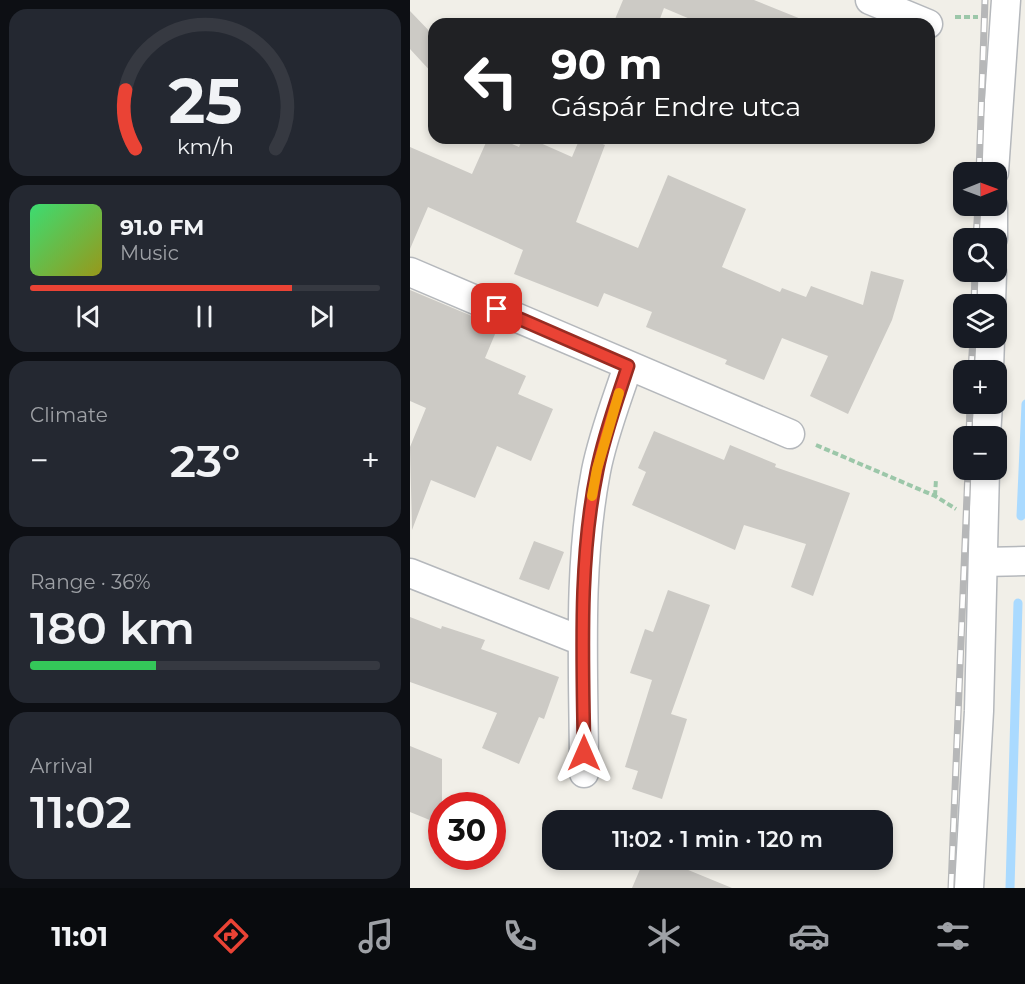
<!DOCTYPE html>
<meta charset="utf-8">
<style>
:root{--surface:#171b24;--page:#242831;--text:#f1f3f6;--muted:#9ea1a6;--line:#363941;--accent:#ea4335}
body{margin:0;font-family:Montserrat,sans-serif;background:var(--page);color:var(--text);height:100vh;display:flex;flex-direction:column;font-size:22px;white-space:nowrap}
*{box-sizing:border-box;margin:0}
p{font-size:20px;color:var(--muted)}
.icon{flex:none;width:33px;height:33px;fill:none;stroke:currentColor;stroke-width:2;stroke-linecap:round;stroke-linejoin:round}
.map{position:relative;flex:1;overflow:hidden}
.side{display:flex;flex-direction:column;gap:9px;padding:9px;background:#0d0f14;width:410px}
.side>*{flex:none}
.banner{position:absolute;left:18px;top:18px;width:507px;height:126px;border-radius:18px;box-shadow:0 3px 9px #0003;background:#202124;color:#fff;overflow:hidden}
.needle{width:39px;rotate:89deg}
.buttons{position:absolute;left:543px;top:162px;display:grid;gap:12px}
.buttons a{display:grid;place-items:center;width:54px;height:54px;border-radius:12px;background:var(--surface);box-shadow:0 3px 9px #0003;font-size:30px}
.speed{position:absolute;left:18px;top:792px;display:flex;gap:12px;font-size:30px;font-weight:700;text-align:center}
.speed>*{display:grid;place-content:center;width:78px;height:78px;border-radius:50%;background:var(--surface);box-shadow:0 3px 9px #0003;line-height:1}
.speed .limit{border:9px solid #d22;background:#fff;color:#111}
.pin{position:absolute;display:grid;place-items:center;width:51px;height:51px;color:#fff;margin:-26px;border-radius:12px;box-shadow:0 3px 9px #0006}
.me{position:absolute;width:66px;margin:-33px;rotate:0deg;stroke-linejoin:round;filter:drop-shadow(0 0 4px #0008)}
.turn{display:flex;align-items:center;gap:21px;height:126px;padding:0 24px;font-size:27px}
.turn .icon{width:78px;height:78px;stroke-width:2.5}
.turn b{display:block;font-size:42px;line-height:51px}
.big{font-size:45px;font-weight:600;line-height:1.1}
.side .tile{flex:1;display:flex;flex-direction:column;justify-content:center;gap:9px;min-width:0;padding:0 21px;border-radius:18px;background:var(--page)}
.side .dial{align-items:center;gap:0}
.dial svg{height:156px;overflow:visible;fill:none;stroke:var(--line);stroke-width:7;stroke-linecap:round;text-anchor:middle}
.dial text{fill:var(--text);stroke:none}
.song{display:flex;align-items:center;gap:18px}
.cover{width:72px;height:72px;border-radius:9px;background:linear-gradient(135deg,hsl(140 70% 55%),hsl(60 70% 35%))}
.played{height:6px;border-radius:3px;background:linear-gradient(90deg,var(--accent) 75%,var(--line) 75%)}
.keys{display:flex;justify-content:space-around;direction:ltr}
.heat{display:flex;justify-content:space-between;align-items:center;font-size:33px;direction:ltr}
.charge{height:9px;border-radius:4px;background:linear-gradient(90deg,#34c759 36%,var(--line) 0)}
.trip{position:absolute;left:132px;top:810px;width:351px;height:60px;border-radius:18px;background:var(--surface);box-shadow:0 3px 9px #0003;font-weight:600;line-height:60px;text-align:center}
.dock{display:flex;height:96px;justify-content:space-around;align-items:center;background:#090b0e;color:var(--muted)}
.dock .icon{width:42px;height:42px}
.dock .active{color:var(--accent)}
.dock b{font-size:27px;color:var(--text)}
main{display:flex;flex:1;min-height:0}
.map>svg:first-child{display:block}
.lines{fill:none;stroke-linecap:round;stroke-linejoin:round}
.stream{stroke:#aadaff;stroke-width:9}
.building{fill:#cccac5}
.street-casing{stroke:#b5b8bc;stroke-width:31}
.path{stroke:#9cc7a9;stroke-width:4;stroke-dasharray:6 3;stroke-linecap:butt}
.street{stroke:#fff;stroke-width:28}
.rail-casing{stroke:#b6b7b8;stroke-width:7}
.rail{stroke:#fff;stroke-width:4.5;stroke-dasharray:14;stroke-linecap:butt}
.route-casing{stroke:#982c22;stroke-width:15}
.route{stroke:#ea4335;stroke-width:10}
.slow{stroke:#f59e0b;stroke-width:10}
</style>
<main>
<section class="side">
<div class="tile dial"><svg viewBox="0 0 100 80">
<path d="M14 69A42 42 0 1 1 86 69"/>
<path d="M14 69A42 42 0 0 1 9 39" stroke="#ea4335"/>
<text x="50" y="56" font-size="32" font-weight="700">25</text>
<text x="50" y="72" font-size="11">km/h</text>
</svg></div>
<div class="tile">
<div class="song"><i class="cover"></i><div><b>91.0 FM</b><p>Music</p></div></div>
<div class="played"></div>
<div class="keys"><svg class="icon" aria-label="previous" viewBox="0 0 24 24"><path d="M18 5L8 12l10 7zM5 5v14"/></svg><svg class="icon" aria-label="pause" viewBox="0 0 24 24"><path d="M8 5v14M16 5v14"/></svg><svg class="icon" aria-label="next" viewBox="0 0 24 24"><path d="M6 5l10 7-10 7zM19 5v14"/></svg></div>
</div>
<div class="tile"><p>Climate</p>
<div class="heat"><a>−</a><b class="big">23°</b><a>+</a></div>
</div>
<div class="tile"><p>Range · 36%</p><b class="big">180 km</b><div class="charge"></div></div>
<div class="tile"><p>Arrival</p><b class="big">11:02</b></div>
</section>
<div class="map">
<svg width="616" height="888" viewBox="0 0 616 888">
<rect width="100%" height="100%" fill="#f1efe8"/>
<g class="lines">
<path class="stream" d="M611,516l5,-112
M600,888l8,-285"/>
</g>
<path class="building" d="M213,0h131l57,23 -109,1 -38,-16 -6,16h-45z
M0,11l24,25v39l-24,-26z
M78,138h10l21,9 4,-9h6l43,19 8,-19h8l17,7 -29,77 62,26 30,-73 78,34 -24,58 58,25 2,-4 24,9 5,-11 52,19 8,-34 33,9 -12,40 -44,94 -38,-18 18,-40 -46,-18 -18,42 -39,-16 2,-4 -81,-33 6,-15 -48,-19 -6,14 -84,-33 9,-24 -95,-43 -18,42v-102l62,27z
M0,290l88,37 -13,31 41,18 -8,18 35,15 -22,52 -34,-15 -22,52 -44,-18 -19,50 -2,-83 16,-39 -16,-7z
M244,431l70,29 6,-15 46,19 -1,3 75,26 -37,103 -22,-9 15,-43 -62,-19 -9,25 -103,-45 14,-33 -8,-4z
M124,541l30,11 -15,38 -30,-11z
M258,590l42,15 -39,109 16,5 -25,80 -30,-10 6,-18 -13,-4 27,-87 -22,-7 15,-44 8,3z
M0,617l31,12 1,-3 43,14 -4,9 78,28 -15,42 -5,-2 -20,47 -37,-16 15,-35 -87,-31z
M0,746l32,13v66l-32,-13z
M234,860h20l68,28h-100z"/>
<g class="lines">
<defs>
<path id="street" d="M460,0l58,24
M584,172l12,-172
M583,238v-32
M0,272l380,162
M581,304l1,-32
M579,370l1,-32
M576,436l2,-32
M573,562l43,-1
M0,573l172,68
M174,773c0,-100 -7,-203 12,-302 7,-36 21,-71 32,-105
M559,888l10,-177 6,-241"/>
</defs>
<use href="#street" class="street-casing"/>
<path class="path" d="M545,17h23
M406,445l119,51 21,13
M525,496l1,-17"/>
<use href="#street" class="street"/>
<defs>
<path id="rail" d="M569,172l6,-172
M566,238l2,-32
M564,304l1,-32
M561,370l2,-32
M559,436l1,-32
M541,888l17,-418"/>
</defs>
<use href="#rail" class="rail-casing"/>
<use href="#rail" class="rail"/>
</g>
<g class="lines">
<defs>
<path id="route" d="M87,309l131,57c-11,34 -24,69 -31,105 -19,92 -14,188 -13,282"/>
</defs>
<use href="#route" class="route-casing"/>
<use href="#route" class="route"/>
<path class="slow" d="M182,496l5,-27 22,-76"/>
</g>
</svg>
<div class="buttons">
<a><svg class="needle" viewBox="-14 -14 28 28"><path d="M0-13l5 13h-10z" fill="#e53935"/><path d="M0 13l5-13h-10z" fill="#9ea1a6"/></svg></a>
<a><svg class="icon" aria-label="search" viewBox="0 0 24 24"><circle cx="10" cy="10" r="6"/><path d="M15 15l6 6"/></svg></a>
<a><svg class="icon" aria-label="layers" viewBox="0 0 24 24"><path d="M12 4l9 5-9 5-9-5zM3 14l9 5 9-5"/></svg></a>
<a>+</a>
<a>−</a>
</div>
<div class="speed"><div class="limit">30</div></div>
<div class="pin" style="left:87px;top:309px;background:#d93025"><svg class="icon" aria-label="arrive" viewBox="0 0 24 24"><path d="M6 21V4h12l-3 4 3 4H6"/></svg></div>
<svg class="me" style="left:174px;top:753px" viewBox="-20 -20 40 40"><path d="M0-17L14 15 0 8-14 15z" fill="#ea4335" stroke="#fff" stroke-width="4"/></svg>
<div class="trip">11:02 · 1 min · 120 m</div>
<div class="banner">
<div class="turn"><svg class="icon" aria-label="left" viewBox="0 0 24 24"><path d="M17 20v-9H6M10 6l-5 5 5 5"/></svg><div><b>90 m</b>Gáspár Endre utca</div></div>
</div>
</div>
</main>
<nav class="dock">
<b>11:01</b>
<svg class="icon active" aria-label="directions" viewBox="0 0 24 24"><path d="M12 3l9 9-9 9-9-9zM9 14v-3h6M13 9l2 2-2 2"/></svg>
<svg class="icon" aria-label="music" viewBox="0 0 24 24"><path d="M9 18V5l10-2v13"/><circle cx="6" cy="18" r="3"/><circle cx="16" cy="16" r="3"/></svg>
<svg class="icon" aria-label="phone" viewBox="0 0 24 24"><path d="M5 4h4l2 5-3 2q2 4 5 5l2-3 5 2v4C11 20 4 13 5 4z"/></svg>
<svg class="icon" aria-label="climate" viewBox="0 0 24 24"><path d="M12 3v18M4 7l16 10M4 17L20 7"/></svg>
<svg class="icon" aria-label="car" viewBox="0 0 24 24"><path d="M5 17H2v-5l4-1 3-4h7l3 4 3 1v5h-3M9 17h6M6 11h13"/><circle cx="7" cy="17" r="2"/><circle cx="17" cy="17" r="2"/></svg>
<svg class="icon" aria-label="filters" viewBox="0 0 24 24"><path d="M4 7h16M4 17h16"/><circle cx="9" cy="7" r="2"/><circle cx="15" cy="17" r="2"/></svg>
</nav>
